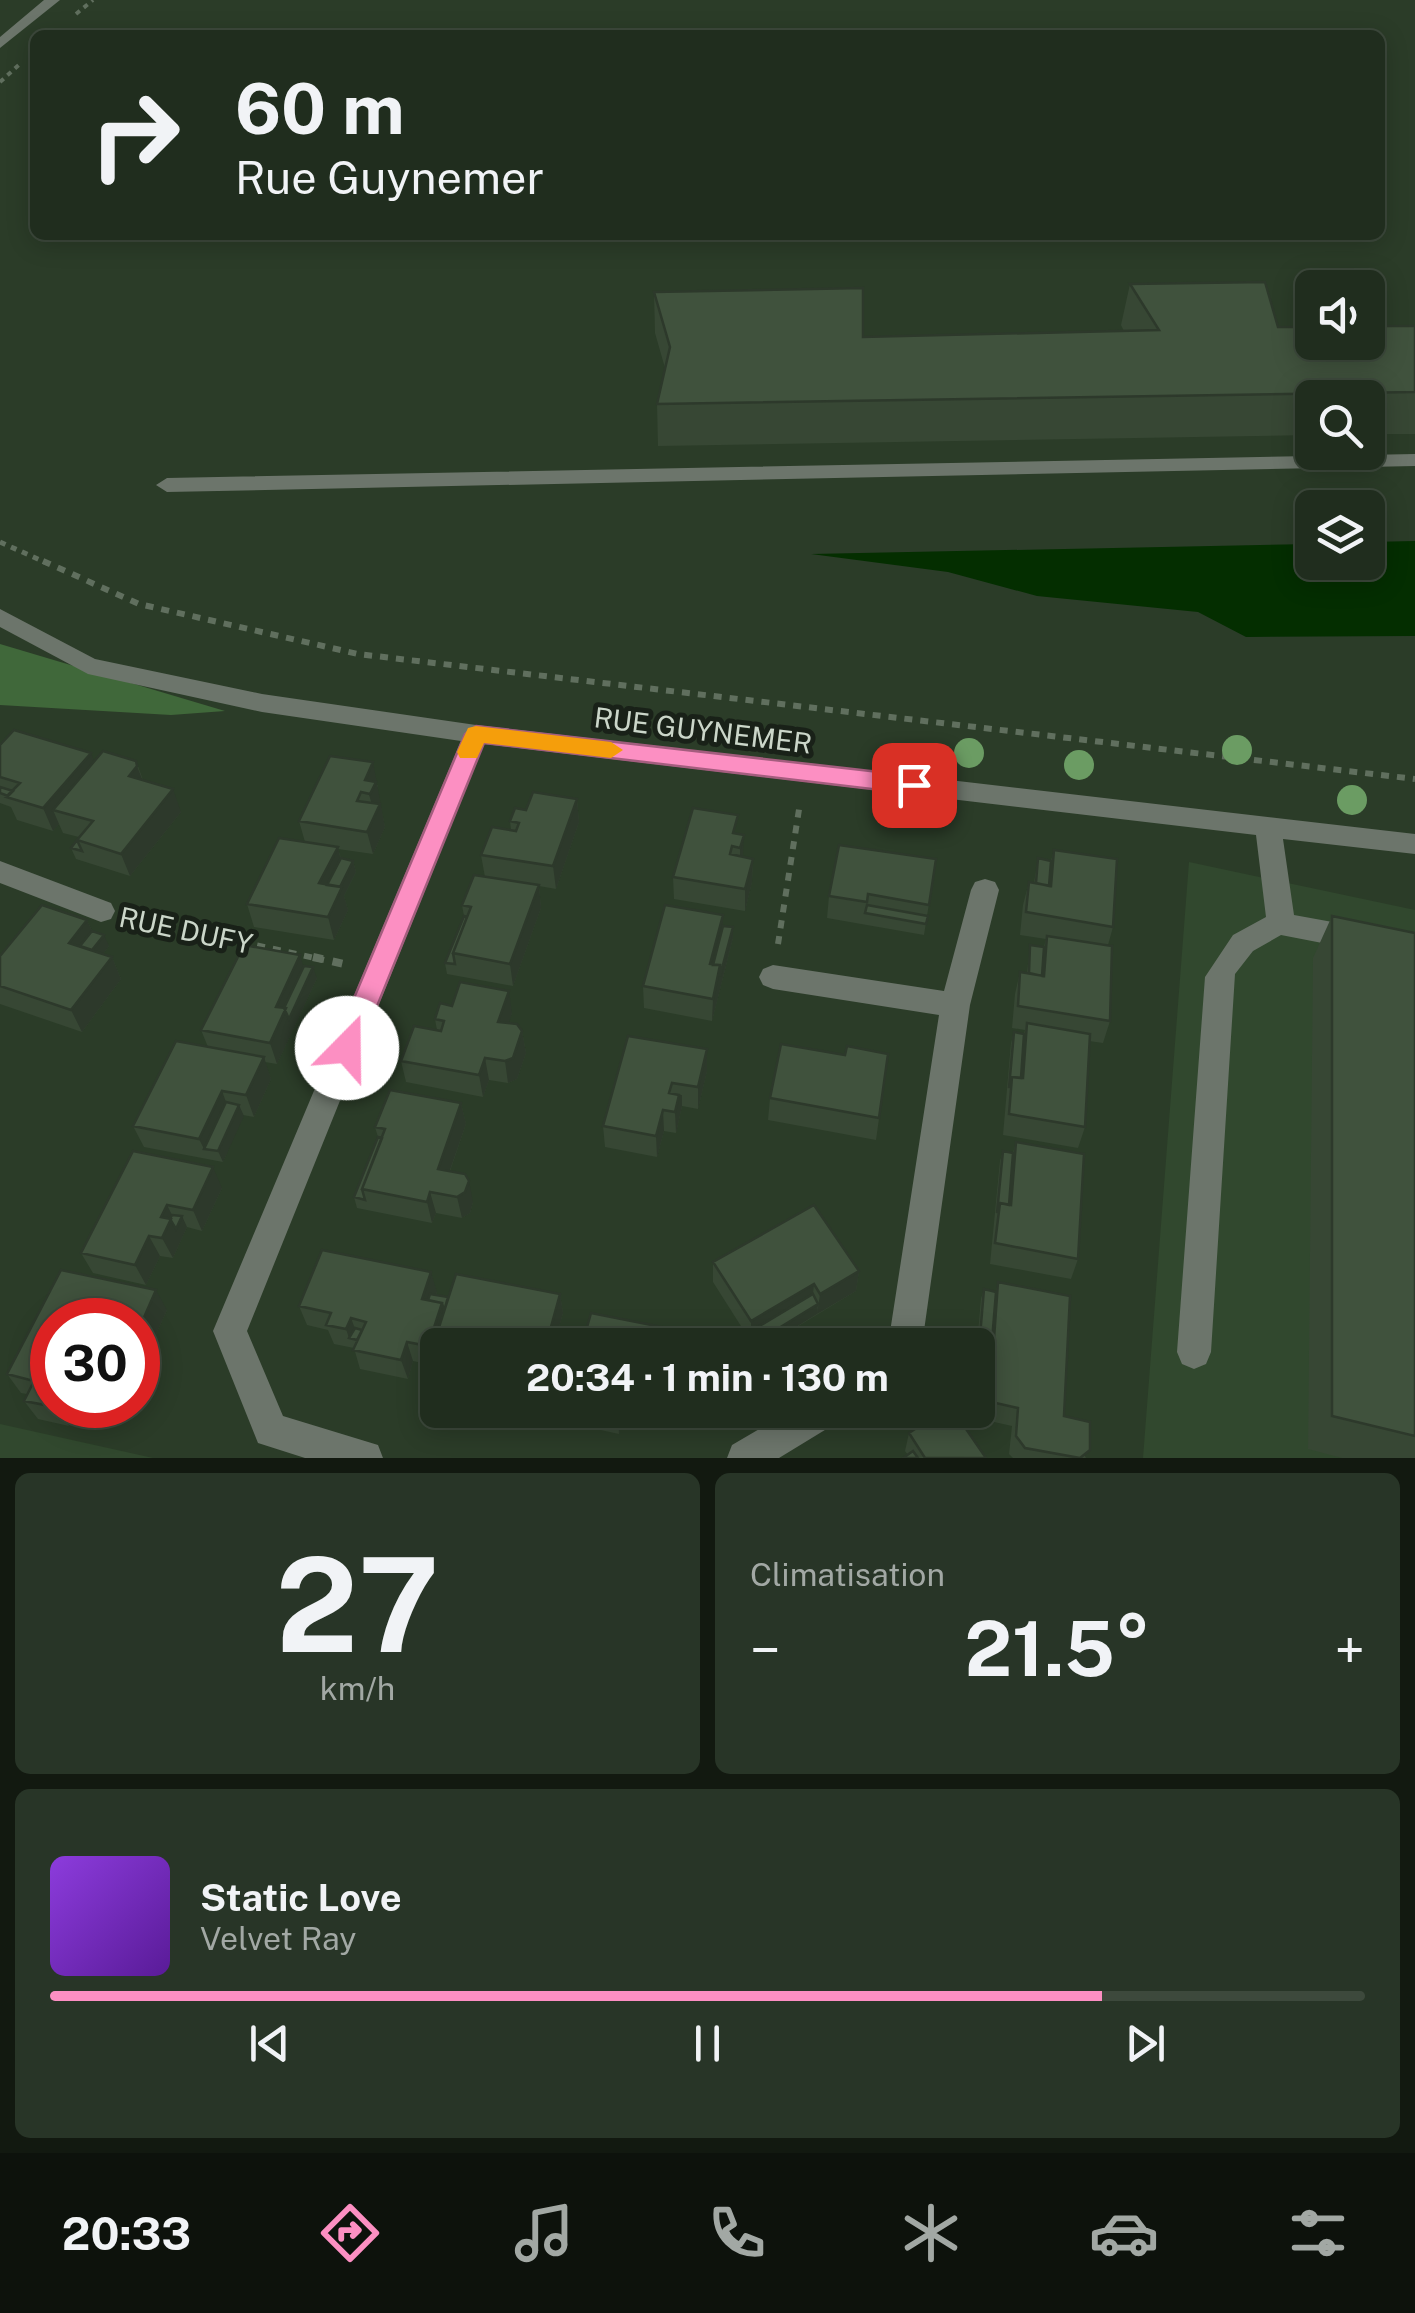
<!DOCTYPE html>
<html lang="fr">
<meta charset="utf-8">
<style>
:root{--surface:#202d1e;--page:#283527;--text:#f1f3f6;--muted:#a2a8a4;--line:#3d493c;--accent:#fc8fc2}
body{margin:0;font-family:"Public Sans",sans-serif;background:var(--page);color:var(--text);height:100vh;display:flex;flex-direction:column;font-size:38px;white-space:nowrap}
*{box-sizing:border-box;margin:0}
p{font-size:32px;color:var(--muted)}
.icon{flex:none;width:55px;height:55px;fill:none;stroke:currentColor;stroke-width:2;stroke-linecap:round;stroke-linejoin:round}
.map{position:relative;height:1458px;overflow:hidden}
.panel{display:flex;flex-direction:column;gap:15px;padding:15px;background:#121910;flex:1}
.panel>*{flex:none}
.banner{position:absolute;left:30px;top:30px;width:1355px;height:210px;border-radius:15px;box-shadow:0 5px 25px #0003,0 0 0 2px var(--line);background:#202d1e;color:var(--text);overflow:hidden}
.buttons{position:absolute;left:1295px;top:270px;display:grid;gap:20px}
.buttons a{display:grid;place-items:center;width:90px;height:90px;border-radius:15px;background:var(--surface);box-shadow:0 5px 25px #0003,0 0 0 2px var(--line);font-size:50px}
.speed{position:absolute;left:30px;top:1298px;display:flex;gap:20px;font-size:50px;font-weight:700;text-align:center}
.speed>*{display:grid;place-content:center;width:130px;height:130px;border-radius:50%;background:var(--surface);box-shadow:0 5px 25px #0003,0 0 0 2px var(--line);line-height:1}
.speed .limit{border:15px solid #d22;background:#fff;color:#111}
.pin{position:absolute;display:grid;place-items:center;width:85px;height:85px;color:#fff;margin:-42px;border-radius:20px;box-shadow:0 5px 15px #0006}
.me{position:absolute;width:110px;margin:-55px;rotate:22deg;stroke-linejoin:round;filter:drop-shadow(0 0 8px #0008)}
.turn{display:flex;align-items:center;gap:35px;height:210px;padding:0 40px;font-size:45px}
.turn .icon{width:130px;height:130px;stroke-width:2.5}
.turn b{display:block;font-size:70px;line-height:85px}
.big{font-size:75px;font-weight:700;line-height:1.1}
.panel .card{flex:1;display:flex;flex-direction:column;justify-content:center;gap:15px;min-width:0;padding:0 35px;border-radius:15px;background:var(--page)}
.panel .dial{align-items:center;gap:0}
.dial b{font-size:130px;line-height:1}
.song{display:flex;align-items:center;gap:30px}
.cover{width:120px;height:120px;border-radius:15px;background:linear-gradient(135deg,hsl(270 70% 55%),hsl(270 70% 35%))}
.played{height:10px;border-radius:5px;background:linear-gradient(90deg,var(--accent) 80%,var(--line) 80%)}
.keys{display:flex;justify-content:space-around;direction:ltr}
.heat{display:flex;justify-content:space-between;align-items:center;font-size:55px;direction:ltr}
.panel .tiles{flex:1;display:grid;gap:15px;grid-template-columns:1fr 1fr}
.card:last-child{grid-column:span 2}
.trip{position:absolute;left:420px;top:1328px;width:575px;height:100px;border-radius:15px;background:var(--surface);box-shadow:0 5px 25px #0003,0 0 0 2px var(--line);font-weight:700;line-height:100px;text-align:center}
.tabs{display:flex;height:160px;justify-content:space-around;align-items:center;background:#0d120c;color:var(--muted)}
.tabs .icon{width:70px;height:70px}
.tabs .on{color:var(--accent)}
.tabs b{font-size:45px;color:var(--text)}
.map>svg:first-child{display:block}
.built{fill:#31482e}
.green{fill:#40683a}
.water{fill:#042e00}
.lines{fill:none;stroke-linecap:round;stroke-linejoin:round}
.path-far3{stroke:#606f5e;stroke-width:4;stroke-dasharray:5 5;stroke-linecap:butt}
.path-far2{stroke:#606f5e;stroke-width:5;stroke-dasharray:6 6;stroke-linecap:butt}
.path-far1{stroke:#606f5e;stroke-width:6;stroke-dasharray:8 8;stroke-linecap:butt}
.path{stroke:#606f5e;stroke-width:8;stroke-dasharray:10 10;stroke-linecap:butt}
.minor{fill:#6c756b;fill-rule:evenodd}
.tree{fill:#6b9c63}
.wall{fill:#374734}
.shaded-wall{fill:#2d392b}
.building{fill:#40523d;stroke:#2d392b;stroke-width:2.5}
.route{fill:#fc8fc2;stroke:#a45d7e;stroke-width:2.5}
.slow{fill:#f59e0b}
.labels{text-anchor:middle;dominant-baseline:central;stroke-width:10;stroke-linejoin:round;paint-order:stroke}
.street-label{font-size:28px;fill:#cbd6c9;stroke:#192118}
</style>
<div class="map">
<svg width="1415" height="1458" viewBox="0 0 1415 1458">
<rect width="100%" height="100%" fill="#2b3c28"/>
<path class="built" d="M1189,862l226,48v548h-272z
M0,1424l153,34h-153z"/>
<path class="green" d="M0,644l225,67 -54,4 -171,-10z"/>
<path class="water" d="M1415,541v95l-169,1 -48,-25 -161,-16 -89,-24 -137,-18 501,-10v18h56v-20z"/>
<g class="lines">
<path class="path-far3" d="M76,14l17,-14
M0,82l21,-19"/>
<path class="path-far2" d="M0,542l49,22"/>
<path class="path-far1" d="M43,561l96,43 219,50 1057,125
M132,918l192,42
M778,944l22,-141"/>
<path class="path" d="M313,957l31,7"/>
<path class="minor" d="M44,0h16l-60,48v-11z
M1415,454v12l-1248,26 -11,-7 11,-7z
M0,609l95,50 167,35 214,31 939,109v20l-132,-15 11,76 121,22v24l-134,-26 -28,16 -18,23 -24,378 -5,12 -12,5 -12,-5 -5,-12 28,-375 28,-42 33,-18 -10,-82 -772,-91 -237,587 36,85 95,29 5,13h-78l-47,-15 -45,-112 248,-590 -199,-29 -174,-38 -88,-47z
M0,861l111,42 4,8 -4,8 -10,3 -101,-39z
M985,879l10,3 4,8 -29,115 -48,340h-34l51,-330 -166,-26 -10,-4 -4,-8 4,-8 10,-4 171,26 27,-101 4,-8z
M792,1410h52l-6,12 -59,36h-52l5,-13z"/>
</g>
<g class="tree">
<circle cx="1237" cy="750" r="15"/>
<circle cx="969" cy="753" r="15"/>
<circle cx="1079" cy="765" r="15"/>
<circle cx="1352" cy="800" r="15"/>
</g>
<path class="wall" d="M1130,284l148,43 137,-1v108h-47v-36h-56v37l-654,11 -1,-42 8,-36 -10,-35 -1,-41 209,45 261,-6 -3,-6z
M0,745l94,16h42l7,19 38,32 -51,64 -54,-17 -5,-11 8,-11 -16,-4 -4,-9 -6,7 -36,-11 -6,-13 -11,-4z
M378,785l-1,3 8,39 -12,27 -35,-5 3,9 12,3 3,11 -12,24 4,14 -14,30 -80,-13 -7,-23 58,-62 -6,-21z
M577,799l2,23 -23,67 -17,-3 2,22 -28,78 -66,-12 -2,-11 19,-47 -2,-11 23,-28 -4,-22 30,-25 -1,-9 16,-11z
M737,834l6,23 10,2 -1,23 -7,29 -71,-12 -1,-22z
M1054,850l59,77 -5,18 2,76 -7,22 -14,-2 -4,86 -7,21 -75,-13 8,-92 3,-11 10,2 1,-4 -13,-2 3,-34 5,-22 7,1 3,-28 14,2 2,-8 -26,-4 3,-30 6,-23 5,1 4,-25 13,3z
M936,859l-12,76 -97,-17 2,-22z
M1332,916l83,17v525h-73l-34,-9 5,-491z
M87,920l5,11 17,15 -6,8 9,3 9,22 -39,53 -82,-28v-48z
M733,938l-21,83 -68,-13 -1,-22z
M304,966l13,12 -40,86 -12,-2 6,17 -17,38 -11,-2 -20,47 -79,-15 -11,-21 75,-79 -7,-17z
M452,1006l60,7 -4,10 14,8 4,22 -9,26 -9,4 -19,-3 -6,17 -77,-15 -5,-21 36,-31 -2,-11z
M628,1036l79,35 -9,38 -16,-3 -6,27 -12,-2 -7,26 -52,-10 -2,-21z
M888,1054l-12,86 -108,-20 2,-22 75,-43z
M461,1103l5,21 -16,47 23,31 -3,11 -8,5 -26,-5 -4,10 -75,-15 -3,-11 24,-60 -3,-10z
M1016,1142l62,117 -7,20 -81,-15 10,-103 3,-10 10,2z
M133,1151l89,37 -20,43 -15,-4 -14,31 -13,-2 -14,29 -53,-12 -12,-20z
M713,1262l146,9 -3,20 -89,54h-14l-40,-63z
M61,1270l106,40 -21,46 -8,-2v-34h-86v85h59l-4,8 -29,-7 -9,20 -31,-7 -14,-18 3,-7 -6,-1 -14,-19z
M998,1282l66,134 22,42h-73l-4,-4 3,-28 -40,-9v-7h6l-1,-65 4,-46 3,-10 12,3z
M437,1292l-1,3 12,2 112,-3 3,19 -9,32h-116v49l-8,-2 -6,-18 3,-10 -14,-3 -5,18 -48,-10 -6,-21 -20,-4 -6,-14 -21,-5 -8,-19z
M566,1410h97l-4,12 -35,-8 -5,20 -50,-11z
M909,1433l77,25h-83l5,-3 -3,-4z"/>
<path class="shaded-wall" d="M91,753l9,23 -47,34 6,14 -6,7 -10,-23z
M373,762l12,65 -12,27 -6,-22 8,-16 -10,-36z
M137,766l9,23 -17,-13z
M173,789l8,23 -51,64 -9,-22z
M577,799l2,23 -23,67 -3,-23z
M744,835l-1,22 -3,13v-22z
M338,847l5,23 -12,26 -12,-13z
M753,859l-1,23 -7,29v-22z
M353,861l3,11 -12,24 4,14 -14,30 -6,-23 7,-20z
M539,885l2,23 -28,78 -3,-22z
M723,915v22l-10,39 -3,-12z
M87,920l10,22 -11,15 -17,-14z
M733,927v11l-21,83 1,-22 7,-34z
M104,935l5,11 -17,23 -5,-11z
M300,955l7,22 -18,40 4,13 -16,34 -7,-21 6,-36z
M112,957l9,22 -39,53 -11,-22z
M313,967l4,11 -24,52 -4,-11z
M509,991l3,22 -10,31 -4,-22z
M522,1031l4,22 -9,26 -9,4 -3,-22z
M707,1049v22l-9,38v-22z
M264,1057l7,22 -17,38 -8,-22z
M485,1058l4,22 -6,17 -4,-22z
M222,1091l8,22 -26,36 -5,-10z
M679,1095h3v11l-6,27 -1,-21z
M461,1103l5,21 -23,66 -5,-21z
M239,1105l5,11 -21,46 -5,-11z
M663,1110l1,21 -7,26 -1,-21z
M213,1167l9,21 -20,43 -9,-21z
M469,1181l4,21 -3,11 -8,5 -5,-21z
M430,1192l6,21 -4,10 -5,-21z
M167,1205l10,20 5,-9 5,11 -14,31 -11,-20 -1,-21z
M149,1236l11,20 -14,29 -11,-20z
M859,1271l-3,20 -39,23 3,-20z
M431,1272l6,20 -7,18 -8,-11z
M814,1284l-2,20 -61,27v-10z
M156,1290l11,20 -21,46 -8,-14v-11z
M560,1294l3,19 -9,32h-8z
M442,1303l2,10 -11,52 -5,-19z
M818,1304l-1,10 -50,31h-10l1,-4z
M351,1318l7,19 -9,1 -3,-9z
M407,1342l6,19 -5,18 -7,-19z
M57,1405l21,1 -9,20 -13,-19z
M102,1405h9l-4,8z
M619,1410h5v4l-5,20 -1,-18z"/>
<path class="building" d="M1265,282l13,45h34v15h56v-16h47v66l-758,12 13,-57 -16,-55 209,-4v49l296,-7 -29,-46z
M14,730l77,23 -48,55 -37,-11 14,-14 -20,-6v-32z
M103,751l33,10 1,5 -8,10 44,13 -52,65 -44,-14 16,-19 -40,-11z
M330,756l43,6 -8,18 11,2 -6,12 -9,-2 -4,9 23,3 -13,28 -68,-11z
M0,787l13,4 -5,5 -8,-3z
M533,792l44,7 -24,67 -72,-11 11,-28 24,4 3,-8 -9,-2 5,-13 11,2z
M693,808l45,7 -5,18 11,2 -4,13 -8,-2 -2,8 23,5 -8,30 -72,-12z
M279,838l59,9 -19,36 23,4 -14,30 -81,-13z
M77,840l5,11 -11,-3z
M839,845l97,14 -7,46 -61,-11 -1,8 -38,-6z
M1054,850l63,9 -4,68 -87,-15 3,-30 22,4z
M341,858l12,3 -13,26 -13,-2z
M1038,858l13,3 -2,25 -13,-3z
M474,875l65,10 -29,79 -57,-11 18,-46 -9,-2z
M42,905l45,15 -18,23 43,14 -41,53 -71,-24v-30z
M665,905l58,10 -13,49 10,1 -7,34 -70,-13z
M867,905l61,11 -2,8 -61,-11z
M464,916l3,1 -14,36 2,11 -10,-1z
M1332,916l83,17v503l-83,-20z
M723,926l10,1 -13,49v-11h-7z
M92,931l12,4 -12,15 -12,-4z
M1047,936l65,10 -2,75 -92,-15 2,-34 24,4z
M244,945l56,10 -24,52 10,1 -16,35 -69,-13z
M1030,945l14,2 -2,29 -13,-3z
M304,966l9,1 -24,52 -5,-11z
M460,982l49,9 -11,31 19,2 5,7 -9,27 -8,3 -20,-3 -6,17 -78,-14 13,-35 27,5 3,-10 -9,-2 5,-16 12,3z
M1027,1023l63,11 -5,93 -76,-13 3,-37 11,1z
M1014,1032l10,2 -3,44 -9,-1 -3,11z
M628,1036l79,13 -9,38 -26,-4 -3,10 10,2 -4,17 -12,-2 -7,26 -53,-10z
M176,1041l88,16 -18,38 -24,-4 -23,48 -66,-13z
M781,1044l64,11 2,-9 41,8 -9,64 -109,-20z
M390,1090l71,13 -23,66 27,5 4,7 -4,11 -8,5 -27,-5 -3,10 -65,-13 23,-60 -10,-2z
M226,1102l13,3 -21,46 -14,-2z
M378,1137l4,1 -20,51 3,11 -11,-3z
M1016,1142l68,12 -6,105 -83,-16 5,-40 11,2z
M133,1151l80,16 -20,43 -26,-5 -6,12 10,2 -9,19 -13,-2 -14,29 -54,-12z
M1003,1151l10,2 -4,52 -9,-2 -3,10z
M814,1205l45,66 -39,23 -6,-10 -63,37 -38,-59z
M172,1215l10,1 -6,13 -6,-10z
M322,1250l109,22 -9,27 20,4 -14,43 -21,-4 -6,18 -48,-10 13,-28 -15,-4 -5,11 -20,-4 5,-12 -32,-7z
M61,1270l95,20 -18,41v-11h-86v85h5l-1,2 -32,-6 10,-20 -27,-7z
M456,1274l104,20 -14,51h-108v32l-14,-3z
M998,1282l72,14 -6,120 26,6v28l-10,8 -55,-10 -9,-12 2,-28 -40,-9 2,-48 13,2z
M984,1289l12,3 -5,61 -11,-2 -2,9z
M430,1294l18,3 -4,14 -2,-8 -14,-3z
M813,1294l5,10 -60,37 -7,-10z
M591,1313l116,23 -2,9h-123z
M355,1328l7,2 -5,10 -8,-2z
M590,1410h29l-1,6z
M944,1410h9l33,48h-61l-16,-25z
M913,1451l5,7h-15z"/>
<path class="route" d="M476,726l438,50 11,9 -11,9 -430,-51 -124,305 -4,8h-19l-4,-8 132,-314z"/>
<path class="slow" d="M476,726l135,16 12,8 -12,8 -127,-15 -7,15h-17l-3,-6 11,-24z"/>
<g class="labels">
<g class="street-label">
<text transform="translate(703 730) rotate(7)">RUE GUYNEMER</text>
<text transform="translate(186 930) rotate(12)">RUE DUFY</text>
</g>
</g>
</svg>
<div class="buttons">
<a><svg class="icon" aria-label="sound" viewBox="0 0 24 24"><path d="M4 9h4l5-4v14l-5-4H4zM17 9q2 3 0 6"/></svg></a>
<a><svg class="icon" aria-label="search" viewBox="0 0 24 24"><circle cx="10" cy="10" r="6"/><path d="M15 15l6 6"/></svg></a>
<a><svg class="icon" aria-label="layers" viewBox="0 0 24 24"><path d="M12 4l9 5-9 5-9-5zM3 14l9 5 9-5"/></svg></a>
</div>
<div class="speed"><div class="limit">30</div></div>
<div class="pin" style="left:914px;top:785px;background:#d93025"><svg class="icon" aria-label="arrive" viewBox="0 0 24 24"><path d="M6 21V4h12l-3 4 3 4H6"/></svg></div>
<svg class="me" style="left:347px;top:1048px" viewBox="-20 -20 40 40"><circle r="19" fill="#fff"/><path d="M0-13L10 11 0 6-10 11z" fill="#fc8fc2"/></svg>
<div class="trip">20:34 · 1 min · 130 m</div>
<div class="banner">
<div class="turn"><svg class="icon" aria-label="right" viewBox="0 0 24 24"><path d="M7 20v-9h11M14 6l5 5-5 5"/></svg><div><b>60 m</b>Rue Guynemer</div></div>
</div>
</div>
<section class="panel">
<div class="tiles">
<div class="card dial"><b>27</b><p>km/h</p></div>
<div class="card"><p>Climatisation</p>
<div class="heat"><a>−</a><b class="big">21.5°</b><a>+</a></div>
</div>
<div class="card">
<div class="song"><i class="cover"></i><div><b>Static Love</b><p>Velvet Ray</p></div></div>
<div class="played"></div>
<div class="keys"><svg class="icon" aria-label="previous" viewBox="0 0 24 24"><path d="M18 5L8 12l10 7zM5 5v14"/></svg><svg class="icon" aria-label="pause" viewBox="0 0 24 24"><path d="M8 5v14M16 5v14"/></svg><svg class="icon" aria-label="next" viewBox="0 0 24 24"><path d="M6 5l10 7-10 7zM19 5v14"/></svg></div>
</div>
</div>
</section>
<nav class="tabs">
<b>20:33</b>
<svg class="icon on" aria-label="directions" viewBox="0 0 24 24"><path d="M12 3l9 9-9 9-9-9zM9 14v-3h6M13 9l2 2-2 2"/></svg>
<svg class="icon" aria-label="music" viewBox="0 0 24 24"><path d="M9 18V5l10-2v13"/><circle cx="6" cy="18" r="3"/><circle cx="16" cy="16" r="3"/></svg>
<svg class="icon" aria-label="phone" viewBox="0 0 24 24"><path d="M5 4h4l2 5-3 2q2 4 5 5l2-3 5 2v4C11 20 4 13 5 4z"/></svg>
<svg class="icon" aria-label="climate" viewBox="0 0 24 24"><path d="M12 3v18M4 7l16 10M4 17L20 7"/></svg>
<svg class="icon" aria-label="car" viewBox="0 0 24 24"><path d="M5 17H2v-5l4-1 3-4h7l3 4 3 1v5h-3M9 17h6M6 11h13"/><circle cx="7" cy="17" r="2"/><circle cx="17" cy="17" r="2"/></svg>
<svg class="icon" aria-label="filters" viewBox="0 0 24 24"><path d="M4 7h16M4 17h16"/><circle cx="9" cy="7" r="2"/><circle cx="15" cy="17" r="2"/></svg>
</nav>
